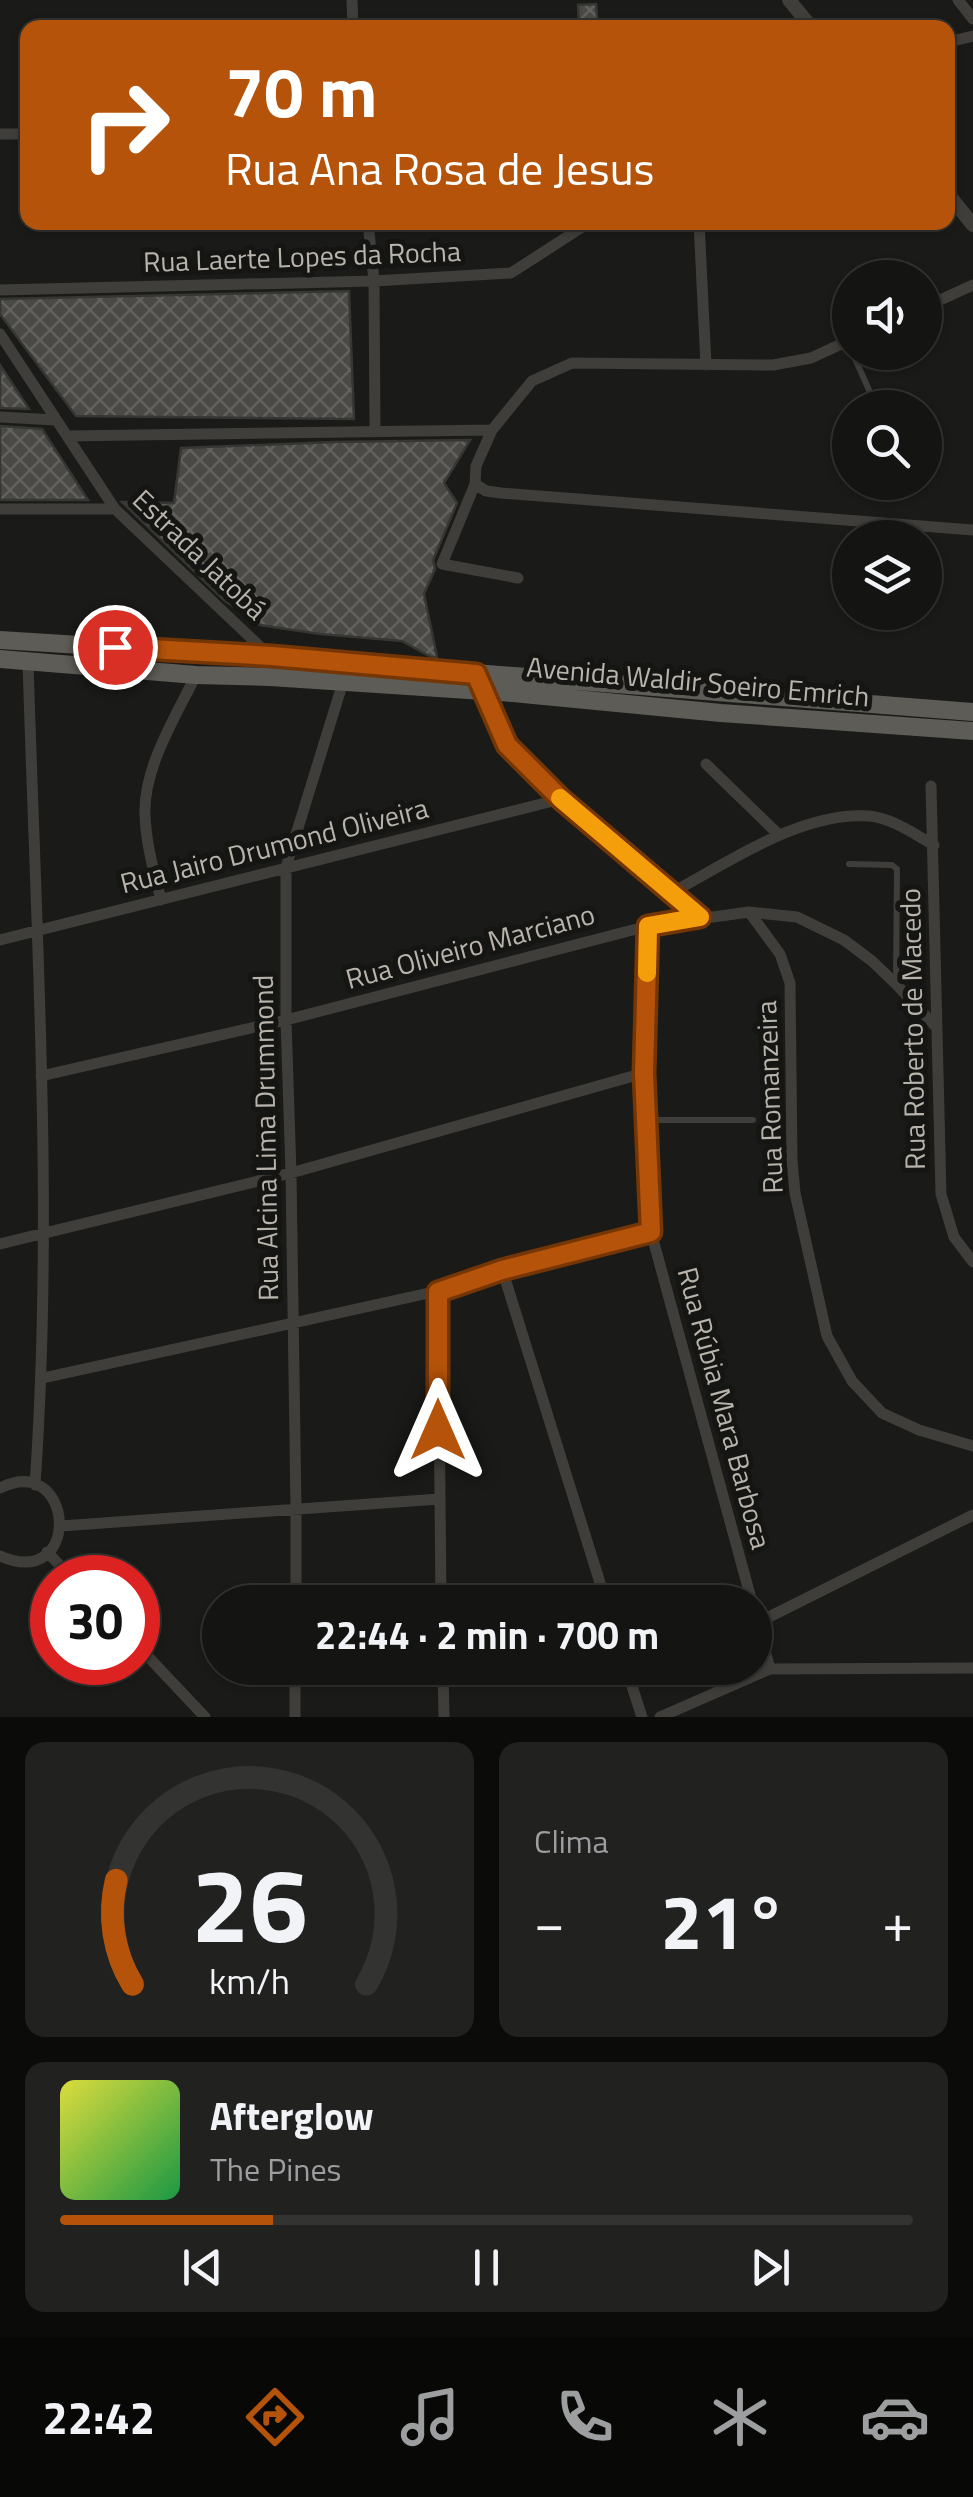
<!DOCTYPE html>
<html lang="pt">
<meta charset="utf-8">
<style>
:root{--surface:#141412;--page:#212120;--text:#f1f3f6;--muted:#9d9e9f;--line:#333332;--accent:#b45309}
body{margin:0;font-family:"Titillium Web",sans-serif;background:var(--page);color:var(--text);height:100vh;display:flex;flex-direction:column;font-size:38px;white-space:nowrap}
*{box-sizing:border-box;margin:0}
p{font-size:32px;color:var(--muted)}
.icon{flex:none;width:55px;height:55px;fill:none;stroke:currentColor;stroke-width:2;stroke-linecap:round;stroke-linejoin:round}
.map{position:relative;height:1717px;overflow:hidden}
.details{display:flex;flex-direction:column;gap:25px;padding:25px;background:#0b0b0a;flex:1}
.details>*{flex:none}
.banner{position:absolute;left:20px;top:20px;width:935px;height:210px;border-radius:20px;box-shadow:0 2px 8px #0004,0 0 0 2px var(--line);background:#b45309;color:#fff;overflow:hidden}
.buttons{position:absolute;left:832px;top:260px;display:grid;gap:20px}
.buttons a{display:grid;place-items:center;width:110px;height:110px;border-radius:50%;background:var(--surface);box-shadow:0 2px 8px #0004,0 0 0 2px var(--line);font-size:50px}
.speed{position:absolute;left:30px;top:1555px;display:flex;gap:20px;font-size:50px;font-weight:700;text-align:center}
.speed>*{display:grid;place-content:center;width:130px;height:130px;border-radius:50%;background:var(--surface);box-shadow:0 2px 8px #0004,0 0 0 2px var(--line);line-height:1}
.speed .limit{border:15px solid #d22;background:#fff;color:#111}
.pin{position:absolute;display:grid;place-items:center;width:85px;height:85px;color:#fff;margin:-42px;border:5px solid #fff;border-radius:50%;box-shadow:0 2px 10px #0007}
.me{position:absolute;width:110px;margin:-55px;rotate:0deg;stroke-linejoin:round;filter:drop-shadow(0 0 8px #0008)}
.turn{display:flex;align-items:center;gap:35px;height:210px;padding:0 40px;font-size:45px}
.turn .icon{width:130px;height:130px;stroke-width:2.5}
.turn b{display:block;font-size:70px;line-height:85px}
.big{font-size:75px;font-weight:700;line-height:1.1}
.details .card{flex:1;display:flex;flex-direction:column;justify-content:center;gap:15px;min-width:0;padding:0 35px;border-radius:20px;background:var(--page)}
.details .dial{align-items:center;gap:0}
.dial svg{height:260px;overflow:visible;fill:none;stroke:var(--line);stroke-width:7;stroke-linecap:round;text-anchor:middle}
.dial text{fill:var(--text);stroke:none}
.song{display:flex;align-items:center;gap:30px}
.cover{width:120px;height:120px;border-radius:15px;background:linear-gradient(135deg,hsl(60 70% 55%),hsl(140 70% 35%))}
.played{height:10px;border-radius:5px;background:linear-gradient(90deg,var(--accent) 25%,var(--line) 25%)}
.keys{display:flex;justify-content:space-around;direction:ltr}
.heat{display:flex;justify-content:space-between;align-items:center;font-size:55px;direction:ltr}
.details .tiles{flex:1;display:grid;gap:25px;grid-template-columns:1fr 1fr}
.card:last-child{grid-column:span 2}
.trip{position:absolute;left:202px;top:1585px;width:570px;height:100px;border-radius:50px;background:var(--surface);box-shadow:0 2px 8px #0004,0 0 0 2px var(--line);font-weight:700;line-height:100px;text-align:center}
.tabs{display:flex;height:160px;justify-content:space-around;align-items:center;background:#080807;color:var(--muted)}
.tabs .icon{width:70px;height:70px}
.tabs .selected{color:var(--accent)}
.tabs b{font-size:45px;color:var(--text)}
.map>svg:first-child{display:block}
.building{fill:url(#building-cross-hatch);stroke:#363633;stroke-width:2.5}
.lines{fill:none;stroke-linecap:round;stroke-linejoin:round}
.service{stroke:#3f3e3a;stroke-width:6}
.minor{stroke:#3f3e3a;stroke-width:11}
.tertiary{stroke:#3f3e3a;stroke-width:14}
.primary{stroke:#5e5c56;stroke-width:18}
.route-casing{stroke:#753606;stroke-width:25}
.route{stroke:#b45309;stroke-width:18}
.slow{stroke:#f59e0b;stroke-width:18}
.labels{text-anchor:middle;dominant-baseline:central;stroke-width:10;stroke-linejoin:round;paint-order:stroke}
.street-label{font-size:28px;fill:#b8b4ac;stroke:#151513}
</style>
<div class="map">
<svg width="973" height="1717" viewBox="0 0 973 1717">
<defs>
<pattern id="building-cross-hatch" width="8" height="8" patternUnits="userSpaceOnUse" patternTransform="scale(2.5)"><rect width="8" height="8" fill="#4a4946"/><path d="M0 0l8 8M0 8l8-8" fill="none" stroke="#62615e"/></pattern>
</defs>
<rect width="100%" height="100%" fill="#1a1a18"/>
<path class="building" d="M596,4l2,24h-19l-1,-23z
M349,291l5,128 -278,-3 -76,-102v-15z
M0,365l29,44 -29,-1z
M0,426l42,3 46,71h-88z
M470,440l-26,43 13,20 -24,57 2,9 -11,25 13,63h-6l-29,-16 -82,-7 -60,-9 -36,-25 -102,-98 52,1 7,-55 154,-6z"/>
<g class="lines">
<path class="service" d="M852,352l25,56
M849,864l43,1 5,4 -1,114
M647,1120h106"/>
<path class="minor" d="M352,0l1,28
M958,0l15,19
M948,42l25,-6
M0,134h28
M368,222l6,59 1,151
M699,222l7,143
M0,290l374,-9 137,-8 79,-51
M925,307l48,-22
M0,334l115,175 156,148
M850,340l-39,18 -38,7 -201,-2 -40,18 -40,49 -16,36 -1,18 11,7 15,2 472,37
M0,417l56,3
M67,436l425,-6
M475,484l-33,80 76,14
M0,509h115
M28,661c8,274 26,550 7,824
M482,688l25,57 54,54 138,118
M706,764l73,71
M931,786l10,408 13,43 19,25
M673,892c56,-30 129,-81 196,-76 23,2 45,18 65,29
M161,900c-7,-28 -15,-56 -16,-85 -2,-47 31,-99 51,-140
M749,912l31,42 10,29 2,177 3,33 32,143 25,45 30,32 37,17 54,16
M648,926l-4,147 7,159 101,370
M0,940l561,-141
M41,1076l245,-56 362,-94 101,-14 48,5 47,23 28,21 24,23 41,44
M0,1244l291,-71 353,-100
M502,1269l104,333
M438,1291l3,311
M43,1378l395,-87 64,-22 149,-37
M0,1488c75,-37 83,104 0,68
M61,1526l378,-27
M47,1552l25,26
M296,1602v-93l-5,-336 -5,-153v-153l57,-185
M755,1614l15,55
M757,1623l216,-108
M138,1646l67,71
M443,1668l1,49
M626,1668l16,49
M295,1717v-49
M660,1717l110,-48 203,-1"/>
<path class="tertiary" d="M789,0l23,28
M948,194l25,31"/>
<path class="primary" d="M0,640l271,17 702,55
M0,659l196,16 74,2 243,16 208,20 252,18"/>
</g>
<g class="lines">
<defs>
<path id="route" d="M115,647l157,9 204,18 31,71 54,54 139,118 -52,9 -4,147 7,159 -149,38 -64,22v138"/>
</defs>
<use href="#route" class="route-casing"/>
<use href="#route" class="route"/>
<path class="slow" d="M560,798l140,119 -52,9 -1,47"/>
</g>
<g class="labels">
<g class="street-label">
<text transform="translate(302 256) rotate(-2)">Rua Laerte Lopes da Rocha</text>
<text transform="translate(200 554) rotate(44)">Estrada Jatobá</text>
<text transform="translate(698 681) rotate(5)">Avenida Waldir Soeiro Emrich</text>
<text transform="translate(274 845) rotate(-14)">Rua Jairo Drumond Oliveira</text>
<text transform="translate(470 946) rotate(-15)">Rua Oliveiro Marciano</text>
<text transform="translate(912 1029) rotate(-91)">Rua Roberto de Macedo</text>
<text transform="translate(769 1097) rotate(-92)">Rua Romanzeira</text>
<text transform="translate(265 1138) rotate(-91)">Rua Alcina Lima Drummond</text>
<text transform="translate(725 1408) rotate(75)">Rua Rúbia Mara Barbosa</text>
</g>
</g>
</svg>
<div class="buttons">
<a><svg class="icon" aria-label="sound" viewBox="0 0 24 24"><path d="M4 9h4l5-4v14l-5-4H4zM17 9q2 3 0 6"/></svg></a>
<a><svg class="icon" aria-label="search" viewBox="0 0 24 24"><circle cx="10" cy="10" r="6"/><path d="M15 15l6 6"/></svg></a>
<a><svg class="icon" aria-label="layers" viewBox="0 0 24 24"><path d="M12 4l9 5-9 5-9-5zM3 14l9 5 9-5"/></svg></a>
</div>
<div class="speed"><div class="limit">30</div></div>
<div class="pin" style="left:115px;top:647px;background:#d93025"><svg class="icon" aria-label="arrive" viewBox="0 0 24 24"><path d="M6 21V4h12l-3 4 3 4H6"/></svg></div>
<svg class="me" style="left:438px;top:1430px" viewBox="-20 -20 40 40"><path d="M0-17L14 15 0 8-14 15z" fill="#b45309" stroke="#fff" stroke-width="4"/></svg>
<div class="trip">22:44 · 2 min · 700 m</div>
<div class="banner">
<div class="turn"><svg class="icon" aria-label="right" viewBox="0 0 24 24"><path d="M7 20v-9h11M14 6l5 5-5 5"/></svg><div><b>70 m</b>Rua Ana Rosa de Jesus</div></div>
</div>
</div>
<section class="details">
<div class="tiles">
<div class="card dial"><svg viewBox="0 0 100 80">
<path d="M14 69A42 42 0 1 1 86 69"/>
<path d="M14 69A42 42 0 0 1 9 37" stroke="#b45309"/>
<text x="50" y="56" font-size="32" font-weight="700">26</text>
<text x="50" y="72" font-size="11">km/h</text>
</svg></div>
<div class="card"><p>Clima</p>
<div class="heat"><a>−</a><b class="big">21°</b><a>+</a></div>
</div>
<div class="card">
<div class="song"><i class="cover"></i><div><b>Afterglow</b><p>The Pines</p></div></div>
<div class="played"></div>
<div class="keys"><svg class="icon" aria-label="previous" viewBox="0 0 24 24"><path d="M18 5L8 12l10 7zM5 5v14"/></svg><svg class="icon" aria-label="pause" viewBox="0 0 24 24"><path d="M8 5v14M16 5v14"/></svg><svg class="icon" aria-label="next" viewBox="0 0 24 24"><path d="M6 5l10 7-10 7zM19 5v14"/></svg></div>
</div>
</div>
</section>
<nav class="tabs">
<b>22:42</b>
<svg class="icon selected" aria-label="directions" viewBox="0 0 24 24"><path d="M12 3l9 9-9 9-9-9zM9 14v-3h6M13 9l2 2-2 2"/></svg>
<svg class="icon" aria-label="music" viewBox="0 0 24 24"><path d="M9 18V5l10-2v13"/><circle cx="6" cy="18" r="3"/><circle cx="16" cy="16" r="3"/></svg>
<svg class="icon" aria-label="phone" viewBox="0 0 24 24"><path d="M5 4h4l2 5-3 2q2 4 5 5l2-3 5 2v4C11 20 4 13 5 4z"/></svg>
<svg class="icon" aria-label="climate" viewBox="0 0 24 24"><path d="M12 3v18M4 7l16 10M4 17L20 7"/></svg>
<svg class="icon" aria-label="car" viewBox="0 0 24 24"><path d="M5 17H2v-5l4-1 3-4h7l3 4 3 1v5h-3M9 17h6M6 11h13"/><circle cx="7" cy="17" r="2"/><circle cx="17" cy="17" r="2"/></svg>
</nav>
